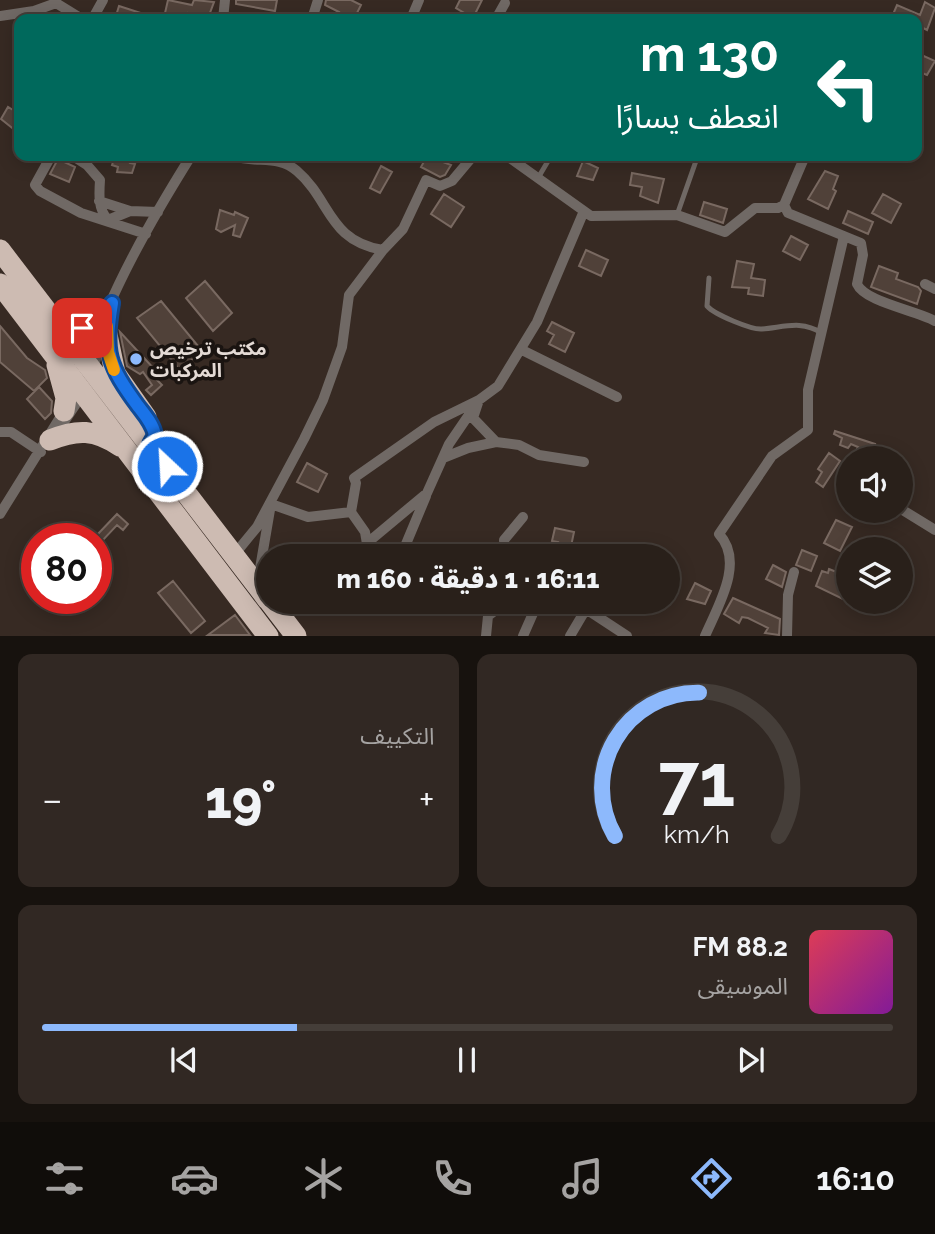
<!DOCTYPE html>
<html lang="ar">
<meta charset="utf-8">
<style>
:root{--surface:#29201a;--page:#312823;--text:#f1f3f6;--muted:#a5a3a2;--line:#453e39;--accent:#8db9fc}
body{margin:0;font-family:Raleway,"Noto Sans Arabic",sans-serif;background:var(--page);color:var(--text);direction:rtl;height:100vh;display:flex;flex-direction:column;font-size:26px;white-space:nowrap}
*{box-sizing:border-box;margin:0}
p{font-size:23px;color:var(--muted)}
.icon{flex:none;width:38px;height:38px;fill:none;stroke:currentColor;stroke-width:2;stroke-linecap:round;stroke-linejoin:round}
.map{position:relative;height:636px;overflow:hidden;direction:ltr}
.side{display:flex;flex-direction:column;gap:18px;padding:18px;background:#17120e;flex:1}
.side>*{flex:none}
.hud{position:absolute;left:14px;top:14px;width:908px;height:147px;border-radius:14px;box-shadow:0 4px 18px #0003,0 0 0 2px var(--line);direction:rtl;background:#00695c;color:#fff;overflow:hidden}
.fabs{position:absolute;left:836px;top:446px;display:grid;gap:14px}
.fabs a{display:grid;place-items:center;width:77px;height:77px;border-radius:50%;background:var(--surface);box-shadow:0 4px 18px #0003,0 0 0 2px var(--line);font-size:35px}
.speed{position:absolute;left:21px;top:523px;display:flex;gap:14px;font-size:35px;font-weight:700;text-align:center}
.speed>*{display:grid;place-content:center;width:91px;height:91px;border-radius:50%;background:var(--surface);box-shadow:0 4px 18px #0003,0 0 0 2px var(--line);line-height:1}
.speed .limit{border:10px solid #d22;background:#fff;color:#111}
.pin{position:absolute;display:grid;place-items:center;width:60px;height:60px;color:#fff;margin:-30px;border-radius:14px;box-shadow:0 4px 10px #0006}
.me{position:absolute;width:77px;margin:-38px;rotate:335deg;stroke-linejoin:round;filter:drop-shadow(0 0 5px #0008)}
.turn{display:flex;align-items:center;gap:24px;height:147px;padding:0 28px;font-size:32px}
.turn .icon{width:91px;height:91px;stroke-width:2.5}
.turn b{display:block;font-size:49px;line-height:60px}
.big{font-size:52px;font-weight:800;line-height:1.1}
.side .widget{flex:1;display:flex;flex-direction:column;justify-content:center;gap:10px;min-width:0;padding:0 24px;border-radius:14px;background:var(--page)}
.side .dial{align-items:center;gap:0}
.dial svg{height:182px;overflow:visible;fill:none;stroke:var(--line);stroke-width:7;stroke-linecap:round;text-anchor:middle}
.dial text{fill:var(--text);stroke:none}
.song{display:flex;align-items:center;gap:21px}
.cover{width:84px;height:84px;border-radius:10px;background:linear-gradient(135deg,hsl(350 70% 55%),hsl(290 70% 35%))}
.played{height:7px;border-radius:4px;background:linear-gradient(90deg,var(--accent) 30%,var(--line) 30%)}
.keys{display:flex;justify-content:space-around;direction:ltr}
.heat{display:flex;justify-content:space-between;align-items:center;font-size:38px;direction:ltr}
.side .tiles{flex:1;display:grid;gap:18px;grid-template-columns:1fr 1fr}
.widget:last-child{grid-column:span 2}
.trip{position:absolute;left:256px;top:544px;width:424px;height:70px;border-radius:35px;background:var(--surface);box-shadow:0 4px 18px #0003,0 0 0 2px var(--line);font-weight:800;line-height:70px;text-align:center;direction:rtl}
.tab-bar{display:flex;height:112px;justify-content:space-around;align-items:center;background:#100d0a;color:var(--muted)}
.tab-bar .icon{width:49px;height:49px}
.tab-bar .active{color:var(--accent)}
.tab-bar b{font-size:32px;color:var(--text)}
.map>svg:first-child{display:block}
.building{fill:#504139;stroke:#796961;stroke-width:2}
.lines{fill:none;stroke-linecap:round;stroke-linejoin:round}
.lane{stroke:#706965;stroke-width:5}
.street{stroke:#706965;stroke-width:10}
.highway{stroke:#cdbbb2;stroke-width:21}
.route-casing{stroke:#114b97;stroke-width:18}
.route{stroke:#1a73e8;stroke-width:12}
.slow{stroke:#f59e0b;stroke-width:12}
.poi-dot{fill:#8db9fc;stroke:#1a1411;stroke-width:2.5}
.labels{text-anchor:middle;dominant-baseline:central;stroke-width:7;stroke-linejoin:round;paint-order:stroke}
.poi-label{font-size:19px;font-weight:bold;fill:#e3dad5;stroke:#1a1411;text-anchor:start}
</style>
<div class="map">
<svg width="935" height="636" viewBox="0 0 935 636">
<rect width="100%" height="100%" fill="#372a23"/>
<path class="building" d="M168,0l24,5 2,-5 20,2 -6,16 -20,-5 -2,6 -21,-6z
M236,0h41l-2,11 -39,-7z
M326,0h25l10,5 -7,14h-19l4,-7 -14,-7z
M460,0h22l-9,18 -17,-10z
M925,2l10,6 -8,22 -10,-5v-6h-26l6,-14 23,10z
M119,6l37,12 -1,1h-40z
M917,53l18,8 -8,14 -10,-4z
M19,100v26l-3,5 -15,-12 7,-12 5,3z
M115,156l17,1 -2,6 5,1 -3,9 -15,-1 1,-5 -6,-2z
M427,156l24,9 -6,10 -5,2 -19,-10z
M58,159l17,8 -6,15 -19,-8z
M583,161l15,7 -5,12 -16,-4z
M381,166l11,6 -12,21 -10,-5z
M825,171l13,5 -5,13 3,2 -8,18 -20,-10z
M632,173l32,6 -6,24 -18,-7 2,-9 -12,-2z
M444,194l20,13 -13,20 -20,-13z
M883,194l18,10 -10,19 -19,-10z
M704,202l23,7 -4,14 -23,-8z
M220,210l14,5 1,-3 13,6 -8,19 -7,-2 2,-10 -14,7 -5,-3z
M848,211l25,11 -5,12 -25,-11z
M791,236l17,9 -8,15 -17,-9z
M586,250l22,10 -7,16 -22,-10z
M737,261l17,3 -3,14 14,2 -2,16 -15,-2 1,-6 -17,-1z
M879,266l19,7 -2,6 22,8 3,4 -4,13 -46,-17z
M205,281l27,32 -19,18 -27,-33z
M161,301l42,51 -13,9 8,11 -11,7 -50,-61z
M552,322l22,11 -9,19 -16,-8 5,-9 -7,-4z
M0,326l27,32 18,12 2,8 -13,13 -34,-29z
M120,332l37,40 -4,4 9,9 -11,10 -5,-5 6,-5 -9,-13 -3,2 -13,-8z
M39,387l13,14 -1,12 -6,6 -18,-20z
M835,431l40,13 -5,14h-18l6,-11 -7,-3 -3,4 -8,-3 2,-7 -8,-4z
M829,453l11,8 -17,26 -7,-5 6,-10 -4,-3z
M307,463l20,11 -9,18 -21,-10z
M117,514l11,10 -5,6 -6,-5 -14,15 -6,-5z
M836,520l16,7 -12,24 -16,-8z
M555,528l19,4 -4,19 -14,-3 2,-6 -6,-1z
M802,550l15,6 -6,15 -15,-6z
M773,565l13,7 -4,15 -16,-8z
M829,569l20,8v25l-33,-16 6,-15 6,2z
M173,581l32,40 -14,12 -33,-40z
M695,583l16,8 -6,13 -18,-5z
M733,598l47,21 -1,16 -14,-2 3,-5 -20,-10 -6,-1 -3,6 -15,-9z
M235,615l15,20h-42z"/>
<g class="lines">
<path class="lane" d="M538,178l13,-22
M677,215l20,-57
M709,278l-2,28c8,9 45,24 55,23 23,-2 39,-9 60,4"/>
<path class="street" d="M0,16l34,-5 22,-8 26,16
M88,19l5,-1 10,-18
M223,19l2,-19
M312,19l6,-19
M411,19l8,-19
M496,19l9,-16
M51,156l-16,29 5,6 41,22 65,21
M73,156l14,9 13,15c-1,15 -2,29 8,40l22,-9 28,1
M234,156c22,8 44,-2 63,15 34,29 31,70 86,79l20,-21 23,-49 14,6 12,-5 21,-25
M507,156l84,60 86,-1 48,17 30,-24h23l6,-3 21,-49
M99,201l31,10
M784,205l4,8 73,30 2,12 -6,29c8,18 58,26 78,37
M925,284l10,5
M522,350l95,47
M87,362c24,-72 64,-142 104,-206
M92,370l12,-34
M0,432h11l30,20
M56,434l28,-42
M496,442l-23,-24 6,-18 19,-14 39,-64 47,-111
M443,458l25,-10 28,-6 23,3 20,10 45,7
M901,509l34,21
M852,511h4
M351,512l14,20 4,24
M0,514l66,-106
M234,555l23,-28 47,-88 19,-39 19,-53 7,-52 34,-45
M401,556l25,-60
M505,556l-1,-16 19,-23
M257,586l14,-82 37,13 43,-5 5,-29 -2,-5 80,-56 45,-22 -30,44 -22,49 -61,51
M486,636l2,-20 18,-14
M523,636l15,-34
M570,636l16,-27 41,27
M705,636c13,-30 40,-74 14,-102l53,-78 36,-26v-40l36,-154
M787,636l1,-41 6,-23"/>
<path class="highway" d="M0,250l268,350
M0,284l268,352
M54,319c16,12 33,12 48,-1
M106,330l9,43 31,44
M57,365l9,33 -2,13
M50,440c27,-11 45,-11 70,6
M270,602l26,34"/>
</g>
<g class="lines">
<defs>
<path id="route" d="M82,328l14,-5 16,-20c-8,50 -4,62 26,103 7,9 15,18 17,29l-5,9 17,22"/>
</defs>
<use href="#route" class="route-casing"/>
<use href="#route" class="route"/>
<path class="slow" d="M107,326l1,26 6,18"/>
</g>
<circle class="poi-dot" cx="136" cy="359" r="7"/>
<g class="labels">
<g class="poi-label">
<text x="150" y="348">مكتب ترخيص<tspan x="150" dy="22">المركبات</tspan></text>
</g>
</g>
</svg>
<div class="fabs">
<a><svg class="icon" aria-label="sound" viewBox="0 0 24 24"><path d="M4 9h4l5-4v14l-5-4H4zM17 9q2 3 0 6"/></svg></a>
<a><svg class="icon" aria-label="layers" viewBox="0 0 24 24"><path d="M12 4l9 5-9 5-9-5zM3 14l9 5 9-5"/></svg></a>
</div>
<div class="speed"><div class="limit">80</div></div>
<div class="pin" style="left:82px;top:328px;background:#d93025"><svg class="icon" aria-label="arrive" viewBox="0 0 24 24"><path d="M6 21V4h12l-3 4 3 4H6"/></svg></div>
<svg class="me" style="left:167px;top:466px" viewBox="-20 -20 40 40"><circle r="17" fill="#1a73e8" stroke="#fff" stroke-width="3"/><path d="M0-11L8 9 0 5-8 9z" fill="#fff"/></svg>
<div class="trip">16:11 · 1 دقيقة · 160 m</div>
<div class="hud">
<div class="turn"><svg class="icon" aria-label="left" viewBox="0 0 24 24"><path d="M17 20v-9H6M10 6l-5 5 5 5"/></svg><div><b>130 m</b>انعطف يسارًا</div></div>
</div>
</div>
<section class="side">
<div class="tiles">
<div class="widget dial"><svg viewBox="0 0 100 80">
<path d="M14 69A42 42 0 1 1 86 69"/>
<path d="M14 69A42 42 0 0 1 51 6" stroke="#8db9fc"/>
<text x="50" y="56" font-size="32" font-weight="700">71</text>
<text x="50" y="72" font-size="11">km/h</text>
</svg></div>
<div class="widget"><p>التكييف</p>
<div class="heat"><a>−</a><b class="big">19°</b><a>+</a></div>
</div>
<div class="widget">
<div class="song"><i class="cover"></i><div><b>88.2 FM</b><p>الموسيقى</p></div></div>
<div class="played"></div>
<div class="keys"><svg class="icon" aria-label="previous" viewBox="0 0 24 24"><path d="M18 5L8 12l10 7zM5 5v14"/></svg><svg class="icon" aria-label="pause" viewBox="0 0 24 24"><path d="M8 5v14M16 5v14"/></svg><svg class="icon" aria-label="next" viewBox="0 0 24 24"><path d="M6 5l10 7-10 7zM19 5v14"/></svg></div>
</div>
</div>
</section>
<nav class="tab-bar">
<b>16:10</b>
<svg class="icon active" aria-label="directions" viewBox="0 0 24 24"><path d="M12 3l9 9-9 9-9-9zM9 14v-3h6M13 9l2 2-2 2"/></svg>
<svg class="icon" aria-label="music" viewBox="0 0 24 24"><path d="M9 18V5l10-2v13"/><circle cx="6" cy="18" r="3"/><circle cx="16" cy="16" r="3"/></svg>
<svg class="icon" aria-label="phone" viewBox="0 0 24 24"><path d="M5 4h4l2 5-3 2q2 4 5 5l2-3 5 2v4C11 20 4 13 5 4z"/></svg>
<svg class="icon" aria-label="climate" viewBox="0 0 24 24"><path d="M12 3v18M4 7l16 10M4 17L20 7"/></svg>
<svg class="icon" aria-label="car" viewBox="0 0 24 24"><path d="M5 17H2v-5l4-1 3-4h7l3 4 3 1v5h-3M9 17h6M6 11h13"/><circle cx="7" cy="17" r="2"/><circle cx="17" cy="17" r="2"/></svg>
<svg class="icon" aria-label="filters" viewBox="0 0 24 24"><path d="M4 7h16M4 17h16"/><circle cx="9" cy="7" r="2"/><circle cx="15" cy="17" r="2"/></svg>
</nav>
